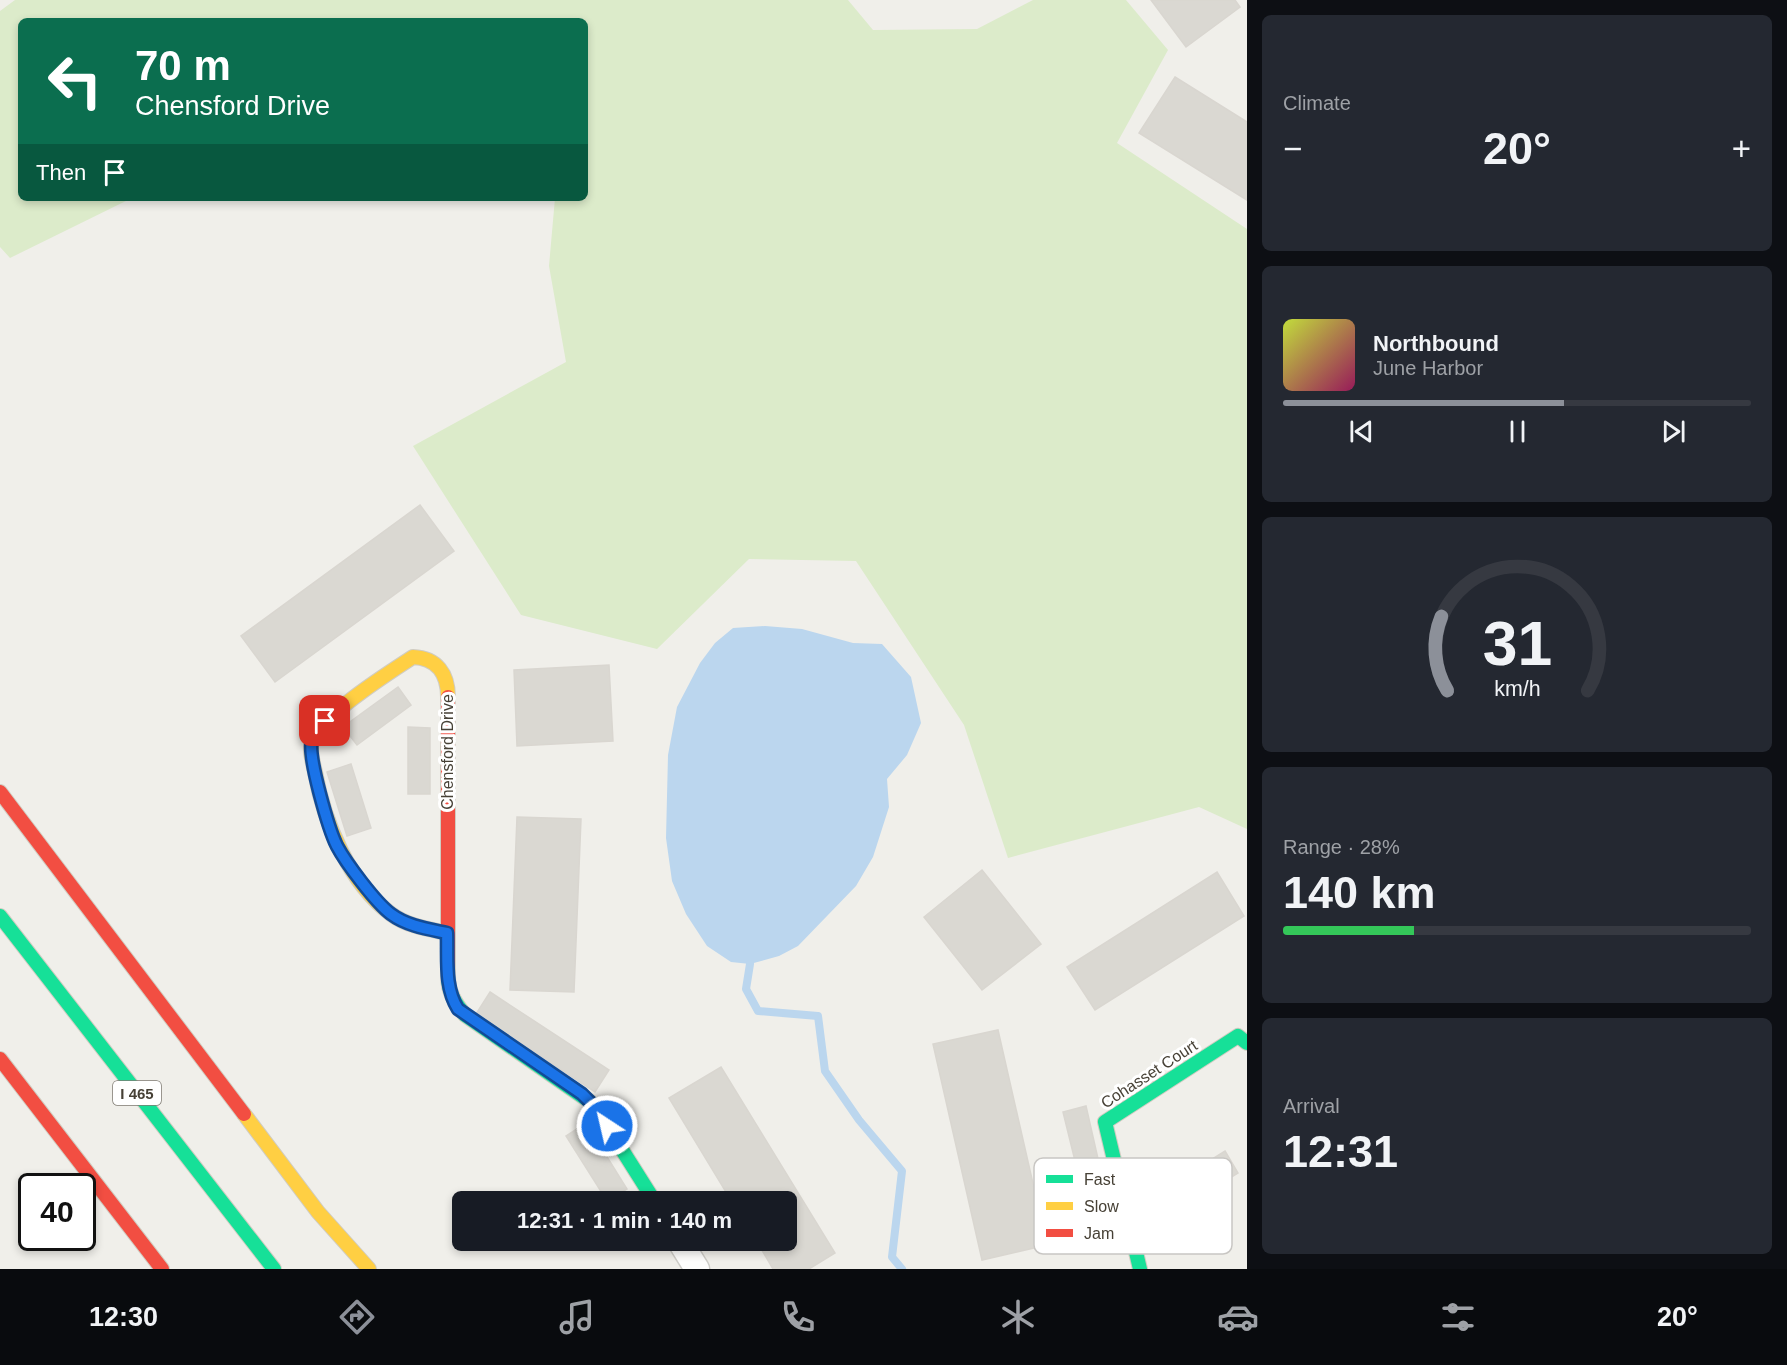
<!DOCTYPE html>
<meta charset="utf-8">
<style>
:root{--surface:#171b24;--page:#242831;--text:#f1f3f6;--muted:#9ea1a6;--line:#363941;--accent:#8c9099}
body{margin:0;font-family:Helvetica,sans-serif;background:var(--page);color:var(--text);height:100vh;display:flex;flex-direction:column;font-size:22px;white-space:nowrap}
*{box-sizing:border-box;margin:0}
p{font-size:20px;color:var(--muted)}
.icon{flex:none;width:33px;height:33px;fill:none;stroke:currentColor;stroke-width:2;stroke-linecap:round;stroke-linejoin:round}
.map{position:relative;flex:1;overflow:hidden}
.side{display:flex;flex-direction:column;gap:15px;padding:15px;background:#0d0f14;width:540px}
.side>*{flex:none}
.top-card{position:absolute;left:18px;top:18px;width:570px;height:183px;border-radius:9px;box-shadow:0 3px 9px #0003;background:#0b6e4f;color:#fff;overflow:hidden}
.speed{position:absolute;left:18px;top:1173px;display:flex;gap:12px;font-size:30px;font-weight:700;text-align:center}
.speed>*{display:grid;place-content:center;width:78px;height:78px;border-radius:50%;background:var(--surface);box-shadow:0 3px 9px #0003;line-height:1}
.speed .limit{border:3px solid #111;border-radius:9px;background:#fff;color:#111}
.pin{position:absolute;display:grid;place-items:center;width:51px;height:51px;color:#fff;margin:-26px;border-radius:12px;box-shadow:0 3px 9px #0006}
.me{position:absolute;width:66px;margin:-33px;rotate:325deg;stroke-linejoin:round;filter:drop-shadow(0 0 4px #0008)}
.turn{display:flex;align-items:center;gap:21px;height:126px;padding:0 18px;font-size:27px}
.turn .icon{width:78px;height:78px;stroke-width:2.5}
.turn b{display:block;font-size:42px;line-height:51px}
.then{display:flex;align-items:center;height:57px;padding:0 18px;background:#0003;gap:12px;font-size:22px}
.big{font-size:45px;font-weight:700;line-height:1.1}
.side .card{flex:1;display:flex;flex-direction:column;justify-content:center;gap:9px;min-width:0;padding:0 21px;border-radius:9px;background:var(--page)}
.side .dial{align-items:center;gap:0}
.dial svg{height:156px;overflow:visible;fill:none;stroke:var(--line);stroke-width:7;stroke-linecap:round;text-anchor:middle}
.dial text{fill:var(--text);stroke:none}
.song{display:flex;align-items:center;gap:18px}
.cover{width:72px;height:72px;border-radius:9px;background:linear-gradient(135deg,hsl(70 70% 55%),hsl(330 70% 35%))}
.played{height:6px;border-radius:3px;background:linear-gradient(90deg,var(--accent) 60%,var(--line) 60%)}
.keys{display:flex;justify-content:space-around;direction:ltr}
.heat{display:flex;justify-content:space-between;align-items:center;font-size:33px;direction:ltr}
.charge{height:9px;border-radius:4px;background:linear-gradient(90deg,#34c759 28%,var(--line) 0)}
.trip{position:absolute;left:452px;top:1191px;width:345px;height:60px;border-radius:9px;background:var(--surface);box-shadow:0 3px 9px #0003;font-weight:700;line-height:60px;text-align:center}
.menu{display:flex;height:96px;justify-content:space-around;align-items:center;background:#090b0e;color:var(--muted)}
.menu .icon{width:42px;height:42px}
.menu .on{color:var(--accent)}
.menu b{font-size:27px;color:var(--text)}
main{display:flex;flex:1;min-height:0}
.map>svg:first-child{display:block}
.green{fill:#dcebca}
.water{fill:#bbd6ee}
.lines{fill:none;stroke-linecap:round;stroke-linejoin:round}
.stream{stroke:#bbd6ee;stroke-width:8}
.building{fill:#dad8d2;stroke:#d9d6d0;stroke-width:1.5}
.street-casing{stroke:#cecdc8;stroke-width:27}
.fast-casing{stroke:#d0ccc1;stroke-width:16}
.slow-casing{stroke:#d0ccc1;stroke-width:16}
.jam-casing{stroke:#d0ccc1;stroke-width:16}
.street{stroke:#fdfdfc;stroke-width:24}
.fast{stroke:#16e098;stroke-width:14}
.slow{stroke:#ffcf43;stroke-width:14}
.jam{stroke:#f24e42;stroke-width:14}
.route-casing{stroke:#114b97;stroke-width:15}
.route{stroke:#1a73e8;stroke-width:10}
.labels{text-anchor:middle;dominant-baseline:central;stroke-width:6;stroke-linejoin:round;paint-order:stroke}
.shield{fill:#fff;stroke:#7e7a72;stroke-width:1.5}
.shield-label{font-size:15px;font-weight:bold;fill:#474136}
.street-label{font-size:16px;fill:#474136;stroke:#fff}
.key{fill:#fff;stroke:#c8c6c3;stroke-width:1.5}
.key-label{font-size:16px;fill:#474136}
</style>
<main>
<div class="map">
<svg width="1247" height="1269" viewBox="0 0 1247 1269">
<rect width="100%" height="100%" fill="#f0efea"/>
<path class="green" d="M15,0h833l25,30 104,-1 56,-29h93l42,50 -51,93 130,86v600l-48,-22 -191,51 -44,-133 -108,-164 -107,-2 -92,90 -136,-34 -108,-169 153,-84 -17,-96 6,-68h30v-177h-564v177h111l-122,60 -10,-11v-236z"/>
<path class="water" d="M765,626l37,3 51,14 29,1 29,33 10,46 -14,32 -20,24 2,28 -16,50 -17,29 -58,60 -19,10 -29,8 -19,-2 -24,-16 -21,-32 -14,-33 -6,-43 2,-83 9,-48 23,-44 15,-20 18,-15z"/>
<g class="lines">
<path class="stream" d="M750,964l-4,25 12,22 60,5 7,55 34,49 43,51 -10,86 10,12"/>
</g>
<path class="building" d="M1151,0h84l5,7 -54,40z
M1175,77l72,45v78l-108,-67z
M420,505l34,46 -179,131 -34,-46z
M609,665l4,76 -96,5 -3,-76z
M398,687l13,18 -54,40 -14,-18z
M408,727l22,1v66h-22z
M351,764l20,64 -24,8 -20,-64z
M517,817l64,2 -7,173 -64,-2z
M982,870l59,74 -59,46 -58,-73z
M1217,872l27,44 -149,94 -28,-43z
M490,992l119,78 -14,22 -119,-78z
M998,1030l49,215 -65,15 -49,-216z
M721,1067l114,186 -26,16h-36l-17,-29h30v-38h-54l-63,-104z
M1086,1106l15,66 -22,5 -16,-65z
M586,1123l41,66 -20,12 -41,-65z
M1225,1151l13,22 -66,41 -13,-22z"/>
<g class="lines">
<defs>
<path id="street" d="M679,1240l18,29"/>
<path id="fast" d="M0,916l274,353
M448,976c0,16 7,27 17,39l124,86 6,6 60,95
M1140,1269l-35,-147 133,-86 9,7"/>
<path id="slow" d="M447,933c-19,-4 -40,-7 -56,-19 -42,-31 -67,-92 -76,-142 -2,-9 -6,-22 -3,-31 8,-25 78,-69 101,-84 24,1 35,17 35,40
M244,1114l74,98 51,57"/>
<path id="jam" d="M448,697v279
M0,792l244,322
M0,1059l162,210"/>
</defs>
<use href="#street" class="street-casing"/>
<use href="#fast" class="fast-casing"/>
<use href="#slow" class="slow-casing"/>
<use href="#jam" class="jam-casing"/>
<use href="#street" class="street"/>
<use href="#fast" class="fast"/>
<use href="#slow" class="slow"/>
<use href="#jam" class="jam"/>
</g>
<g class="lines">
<defs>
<path id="route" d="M325,721c-4,6 -11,12 -13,19 -5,16 17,90 25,106 9,17 39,57 54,68 16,12 37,15 56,19 1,25 -3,54 11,76l124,85 13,13 12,19"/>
</defs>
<use href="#route" class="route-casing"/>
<use href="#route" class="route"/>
</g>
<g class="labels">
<rect class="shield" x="113" y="1081" width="48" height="24" rx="4.5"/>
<g class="shield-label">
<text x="137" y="1093">I 465</text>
</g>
<g class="street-label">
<text transform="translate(447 752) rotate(-90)">Chensford Drive</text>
<text transform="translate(1149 1074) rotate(-33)">Cohasset Court</text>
</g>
</g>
<rect x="1034" y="1158" width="198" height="96" rx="9" class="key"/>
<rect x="1046" y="1175" width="27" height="8" fill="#16e098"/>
<rect x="1046" y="1202" width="27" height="8" fill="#ffcf43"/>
<rect x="1046" y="1229" width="27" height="8" fill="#f24e42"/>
<g class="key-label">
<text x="1084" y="1185">Fast</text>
<text x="1084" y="1212">Slow</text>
<text x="1084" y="1239">Jam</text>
</g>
</svg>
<div class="speed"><div class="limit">40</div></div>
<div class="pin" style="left:325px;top:721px;background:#d93025"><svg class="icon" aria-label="arrive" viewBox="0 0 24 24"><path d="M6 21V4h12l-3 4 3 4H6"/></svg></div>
<svg class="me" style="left:607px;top:1126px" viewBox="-20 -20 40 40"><circle r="17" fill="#1a73e8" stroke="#fff" stroke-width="3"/><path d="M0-11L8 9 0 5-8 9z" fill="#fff"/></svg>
<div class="trip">12:31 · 1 min · 140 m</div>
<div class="top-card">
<div class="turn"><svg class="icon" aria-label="left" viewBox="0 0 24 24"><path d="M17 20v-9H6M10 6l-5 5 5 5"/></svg><div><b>70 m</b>Chensford Drive</div></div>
<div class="then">Then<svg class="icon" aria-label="arrive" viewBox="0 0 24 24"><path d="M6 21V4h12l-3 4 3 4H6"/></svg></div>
</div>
</div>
<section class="side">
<div class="card"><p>Climate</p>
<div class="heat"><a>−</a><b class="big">20°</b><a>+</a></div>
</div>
<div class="card">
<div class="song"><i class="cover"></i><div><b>Northbound</b><p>June Harbor</p></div></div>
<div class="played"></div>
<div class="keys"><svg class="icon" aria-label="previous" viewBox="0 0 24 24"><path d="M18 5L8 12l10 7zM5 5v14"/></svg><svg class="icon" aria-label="pause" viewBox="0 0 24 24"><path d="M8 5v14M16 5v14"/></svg><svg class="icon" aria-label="next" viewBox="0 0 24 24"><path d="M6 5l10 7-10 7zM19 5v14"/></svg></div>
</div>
<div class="card dial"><svg viewBox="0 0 100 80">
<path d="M14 69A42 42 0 1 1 86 69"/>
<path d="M14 69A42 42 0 0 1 11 31" stroke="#8c9099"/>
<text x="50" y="56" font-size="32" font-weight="700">31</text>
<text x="50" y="72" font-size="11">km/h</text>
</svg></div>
<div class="card"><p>Range · 28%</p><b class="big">140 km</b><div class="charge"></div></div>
<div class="card"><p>Arrival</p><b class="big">12:31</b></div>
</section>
</main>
<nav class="menu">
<b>12:30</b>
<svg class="icon on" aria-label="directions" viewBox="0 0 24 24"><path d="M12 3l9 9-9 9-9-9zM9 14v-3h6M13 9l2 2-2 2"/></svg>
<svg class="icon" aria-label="music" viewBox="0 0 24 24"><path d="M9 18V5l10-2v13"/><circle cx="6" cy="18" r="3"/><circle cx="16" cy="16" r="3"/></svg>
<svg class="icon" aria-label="phone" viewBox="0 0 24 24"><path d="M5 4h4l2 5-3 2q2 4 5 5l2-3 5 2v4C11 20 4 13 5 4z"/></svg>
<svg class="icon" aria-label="climate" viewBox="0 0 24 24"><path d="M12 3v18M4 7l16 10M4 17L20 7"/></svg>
<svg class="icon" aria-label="car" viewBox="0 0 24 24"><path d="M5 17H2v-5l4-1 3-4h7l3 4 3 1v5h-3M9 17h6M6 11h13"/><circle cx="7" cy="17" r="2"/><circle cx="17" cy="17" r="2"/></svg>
<svg class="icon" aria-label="filters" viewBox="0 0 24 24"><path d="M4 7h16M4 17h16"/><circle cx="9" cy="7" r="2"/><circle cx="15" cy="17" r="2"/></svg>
<b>20°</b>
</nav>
